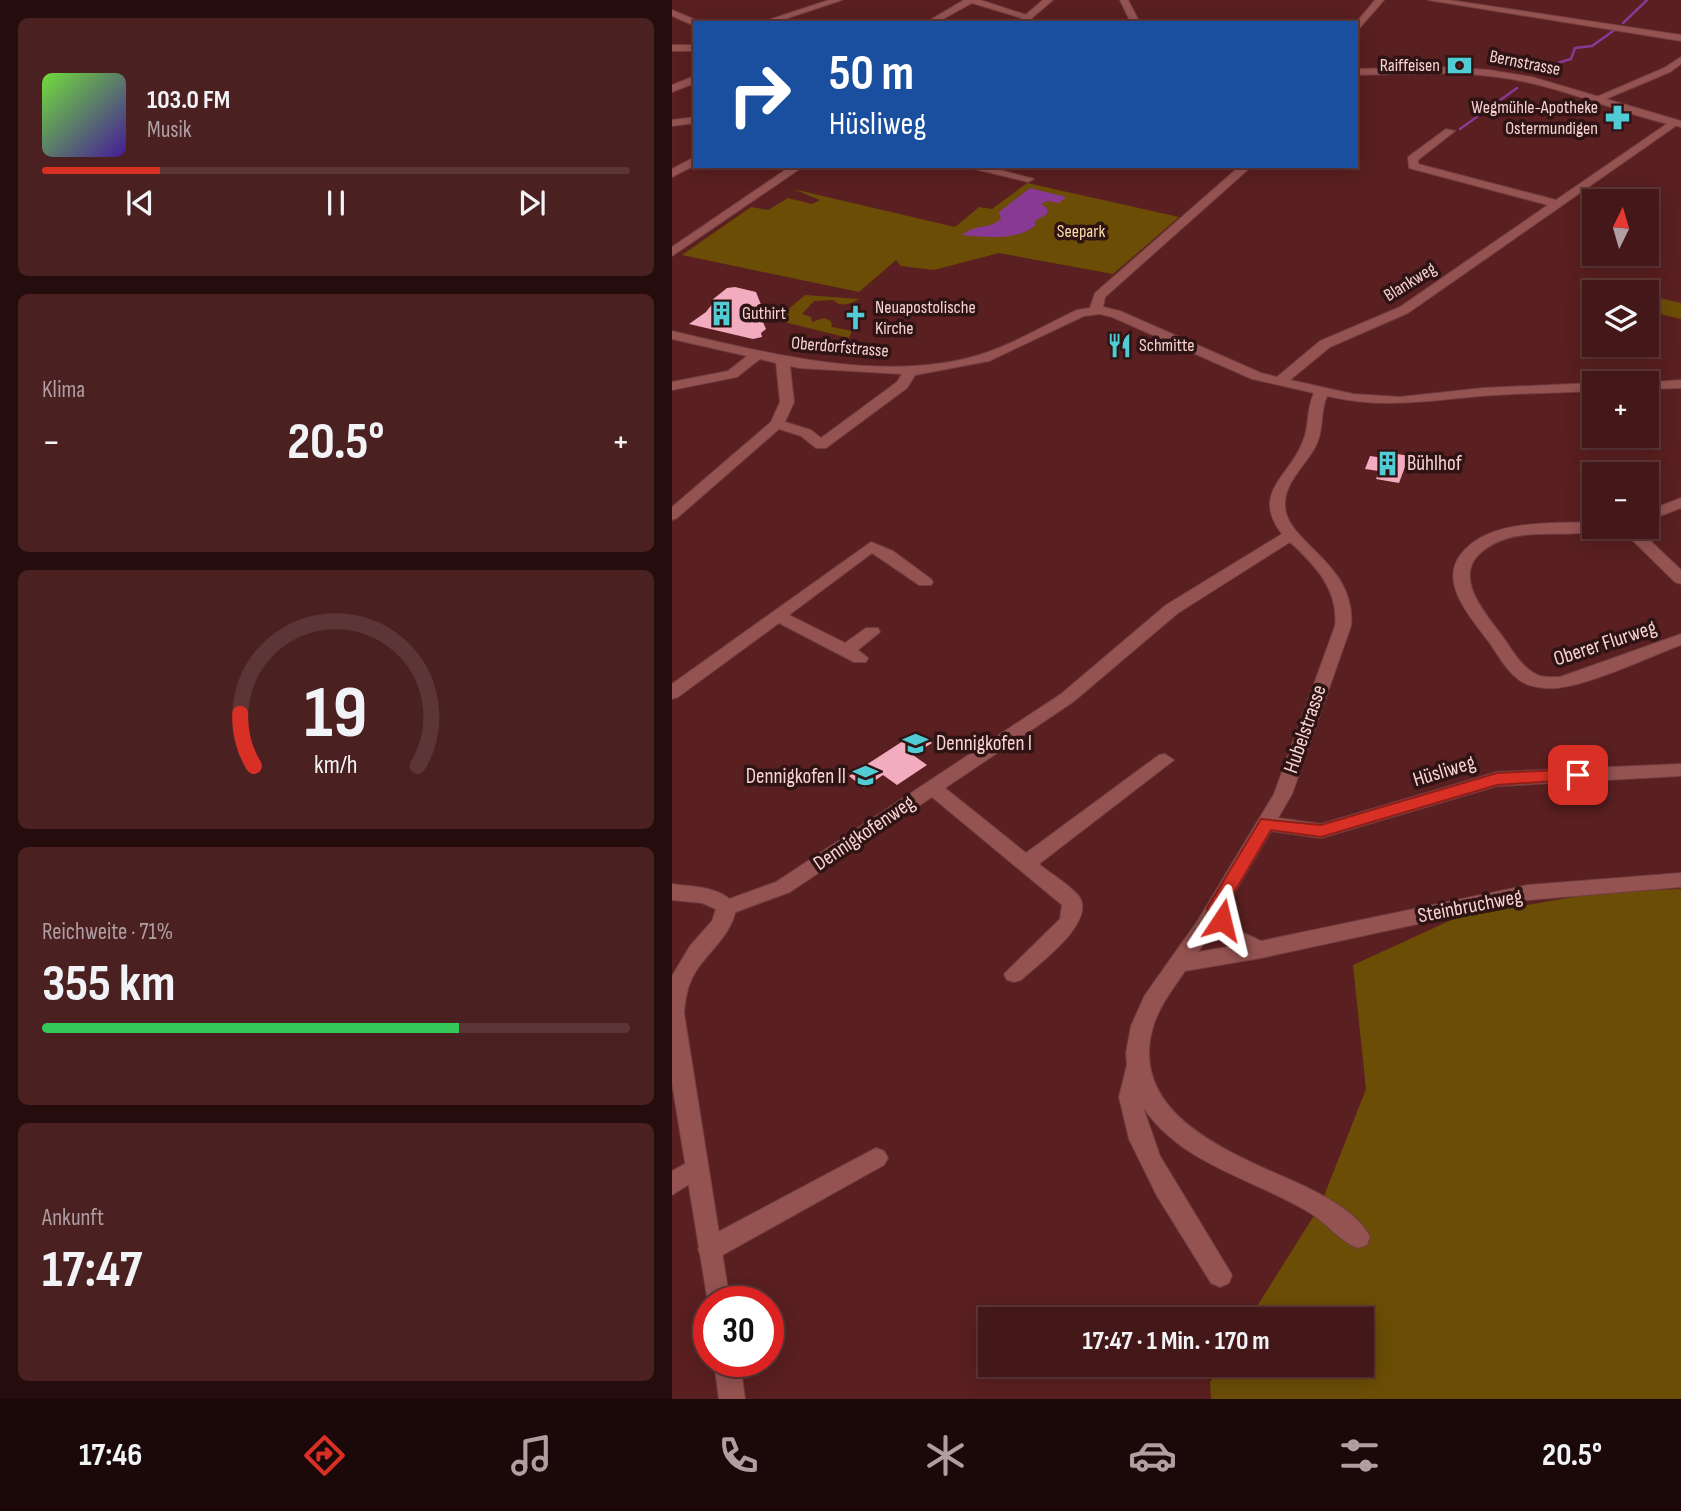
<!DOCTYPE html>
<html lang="de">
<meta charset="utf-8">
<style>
:root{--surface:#441718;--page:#4b2021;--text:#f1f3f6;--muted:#af9fa2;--line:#5c3637;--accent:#d93025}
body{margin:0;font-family:"Sofia Sans Condensed",sans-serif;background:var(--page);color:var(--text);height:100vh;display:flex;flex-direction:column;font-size:26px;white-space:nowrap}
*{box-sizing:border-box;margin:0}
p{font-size:23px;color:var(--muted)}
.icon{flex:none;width:38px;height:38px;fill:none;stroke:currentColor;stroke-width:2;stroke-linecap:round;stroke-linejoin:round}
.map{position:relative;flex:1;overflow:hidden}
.details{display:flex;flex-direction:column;gap:18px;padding:18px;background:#250d0d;width:672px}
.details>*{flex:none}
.banner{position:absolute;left:21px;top:21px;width:665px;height:147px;border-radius:0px;box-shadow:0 4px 18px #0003,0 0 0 2px var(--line);background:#1a4fa0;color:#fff;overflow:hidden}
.needle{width:46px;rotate:5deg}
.fabs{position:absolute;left:910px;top:189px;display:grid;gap:14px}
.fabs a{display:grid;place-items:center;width:77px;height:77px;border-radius:0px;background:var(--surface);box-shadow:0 4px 18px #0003,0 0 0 2px var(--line);font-size:35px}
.speed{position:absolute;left:21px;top:1286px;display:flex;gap:14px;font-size:35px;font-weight:700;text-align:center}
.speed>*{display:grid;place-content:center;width:91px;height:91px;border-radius:50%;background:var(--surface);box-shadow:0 4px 18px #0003,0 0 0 2px var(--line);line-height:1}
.speed .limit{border:10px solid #d22;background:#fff;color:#111}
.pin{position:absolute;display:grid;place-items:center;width:60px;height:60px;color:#fff;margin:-30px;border-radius:14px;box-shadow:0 4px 10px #0006}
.me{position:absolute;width:77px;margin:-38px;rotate:10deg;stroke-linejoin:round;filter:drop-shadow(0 0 5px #0008)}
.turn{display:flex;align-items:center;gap:24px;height:147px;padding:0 21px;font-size:32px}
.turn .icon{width:91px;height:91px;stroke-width:2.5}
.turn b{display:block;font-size:49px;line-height:60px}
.big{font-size:52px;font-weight:700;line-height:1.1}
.details .card{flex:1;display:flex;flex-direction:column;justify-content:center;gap:10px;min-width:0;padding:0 24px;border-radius:10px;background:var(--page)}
.details .dial{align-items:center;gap:0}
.dial svg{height:182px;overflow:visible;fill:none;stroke:var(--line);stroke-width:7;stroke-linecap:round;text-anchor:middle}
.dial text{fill:var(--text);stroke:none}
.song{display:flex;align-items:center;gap:21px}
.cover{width:84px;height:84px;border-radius:10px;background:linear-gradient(135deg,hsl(100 70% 55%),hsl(260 70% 35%))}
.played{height:7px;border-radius:4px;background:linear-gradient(90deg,var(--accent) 20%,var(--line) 20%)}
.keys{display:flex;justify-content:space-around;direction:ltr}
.heat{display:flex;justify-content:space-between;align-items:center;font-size:38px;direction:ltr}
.charge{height:10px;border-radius:5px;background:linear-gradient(90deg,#34c759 71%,var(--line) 0)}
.trip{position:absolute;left:306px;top:1307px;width:396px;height:70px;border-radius:0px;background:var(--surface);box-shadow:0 4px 18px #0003,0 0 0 2px var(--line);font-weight:700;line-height:70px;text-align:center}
.dock{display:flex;height:112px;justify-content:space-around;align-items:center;background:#1b090a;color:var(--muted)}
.dock .icon{width:49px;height:49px}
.dock .selected{color:var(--accent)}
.dock b{font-size:32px;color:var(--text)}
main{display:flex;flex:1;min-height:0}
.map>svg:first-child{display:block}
.green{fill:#6b4d06}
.water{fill:#883994}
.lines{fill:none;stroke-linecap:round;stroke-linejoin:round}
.stream{stroke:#883994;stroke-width:2.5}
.building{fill:#f3acbf}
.minor-casing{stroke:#713d40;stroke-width:2}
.tertiary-casing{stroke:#713d40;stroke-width:2}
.secondary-casing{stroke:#713d40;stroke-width:2}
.minor{fill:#945351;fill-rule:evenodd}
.tertiary{fill:#945351;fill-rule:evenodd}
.secondary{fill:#945351;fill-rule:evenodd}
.route{fill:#d93025;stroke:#8d1f18;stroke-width:2}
.labels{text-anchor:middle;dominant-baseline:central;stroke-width:7;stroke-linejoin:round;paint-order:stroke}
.far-street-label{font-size:18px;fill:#f9d3d1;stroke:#2e1414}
.far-poi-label{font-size:18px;fill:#f9d3d1;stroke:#2e1414;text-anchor:start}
.far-park-label{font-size:18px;fill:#fadda8;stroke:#2e1414}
.poi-label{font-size:21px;fill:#f9d3d1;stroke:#2e1414;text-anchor:start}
.street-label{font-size:21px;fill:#f9d3d1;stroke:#2e1414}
</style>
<main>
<section class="details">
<div class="card">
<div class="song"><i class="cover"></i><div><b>103.0 FM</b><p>Musik</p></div></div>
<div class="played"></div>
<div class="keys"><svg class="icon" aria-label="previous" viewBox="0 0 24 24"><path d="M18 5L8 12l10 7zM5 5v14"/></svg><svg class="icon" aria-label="pause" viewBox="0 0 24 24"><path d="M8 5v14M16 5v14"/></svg><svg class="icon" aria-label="next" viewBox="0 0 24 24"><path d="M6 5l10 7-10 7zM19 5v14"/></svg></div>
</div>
<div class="card"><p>Klima</p>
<div class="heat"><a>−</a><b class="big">20.5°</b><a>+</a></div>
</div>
<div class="card dial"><svg viewBox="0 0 100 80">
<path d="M14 69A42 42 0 1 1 86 69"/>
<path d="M14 69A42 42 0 0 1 8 46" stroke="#d93025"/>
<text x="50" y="56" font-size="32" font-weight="700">19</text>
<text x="50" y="72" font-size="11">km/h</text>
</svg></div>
<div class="card"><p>Reichweite · 71%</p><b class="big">355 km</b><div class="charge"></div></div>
<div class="card"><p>Ankunft</p><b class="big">17:47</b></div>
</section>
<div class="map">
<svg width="1009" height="1399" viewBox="0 0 1009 1399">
<rect width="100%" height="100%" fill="#5a1f20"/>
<path class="green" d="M355,183l152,34 -66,57 -114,-21 -65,17 -33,-4 -5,-6 -37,32 -177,-37 69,-48 17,3 20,-12 24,6 8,-4 -27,-11 162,38 24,-20 13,2z
M133,295l55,4c-10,5 -18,9 -27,1l-19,1 -12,13 9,3 1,5 12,-4 7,3 1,6 20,4 -3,7 -73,-18z
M975,295l34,8v16l-34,-8z
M1009,889v510h-470l-1,-17 11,-17h141v-45l-113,-1 71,-113 46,-117 -13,-124 105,-48 144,-25z"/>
<path class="water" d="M358,188l36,9 -7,6 -12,-2 -6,3 6,4v6l-12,7v5c-20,15 -49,11 -73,9 15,-12 26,-5 39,-16l-2,-7z"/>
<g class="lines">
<path class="stream" d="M951,23l24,-23
M875,73l11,-4 -4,-5 17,-5 4,-11 17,-2 24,-17
M788,129l57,-41"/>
</g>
<path class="building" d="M63,287l21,5 11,28 -4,2 3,7 -5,4 1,4 -9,2 -64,-15 17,-12 7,-9 -1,-3 15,-12z
M714,452l23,4 -10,27 -23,-4 3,-8 -14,-2 5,-13 14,2z
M245,732l15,11 -19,12 14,10 -30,20 -14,-10 -19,13 -15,-12z"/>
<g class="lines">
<defs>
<path id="minor" d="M157,0h13l-69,23h-14z
M292,0h16l53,17 -5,3 -56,-17 -36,20h-11z
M448,0h8l12,23h-9z
M703,0h9l-28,32v-9z
M756,0h21l232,35v6z
M0,10l26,11 1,2h-4v3l-23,-10z
M0,45h23v6h-23z
M1009,57v7l-11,8 -69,29 -9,-2 72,-31z
M23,76v7l-23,9v-7z
M999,121l9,2 -272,190 -78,34 -40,33 63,14 47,3 83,-9 111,-5h1l-1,8c-37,2 -75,2 -113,5 -56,5 -98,13 -154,0 -7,15 -3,32 -10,47 -9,21 -32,37 -32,61 -1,39 72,58 66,122l-59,168 -14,24 43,6 176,-52 184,-8v12l-184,10 -176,52 -50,-7 -45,76 16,25 19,9 267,-56 153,-12v14l-153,13 -267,58 -76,13c-12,18 -26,35 -32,56 -27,93 90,130 155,161 20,10 52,27 62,49l-3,8 -9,3c-19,-7 -31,-25 -48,-35 -55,-34 -130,-49 -167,-106l17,49 72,119 -3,8 -9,4 -9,-4 -54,-87 -28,-57 -10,-42 8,-32 -1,-12 5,-27 14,-31 53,-75 76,-126 61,-168c4,-36 -20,-61 -45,-84l-112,71 -105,89 -128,86 81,65 133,-98 6,-1 9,6 -135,104c12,10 28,19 39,31 21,26 -40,69 -57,85l-7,2 -7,-2 -3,-6 56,-55 2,-14 -130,-108 -142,95 -65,24 -7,-3 -3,-5 3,-5 58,-21 285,-188 105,-89 116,-71c-32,-42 8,-57 21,-93 7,-16 3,-32 11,-48l-62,-14 -140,-62 -12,-3 -16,2 -95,45 -74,14 -8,13 -81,60h-10l-15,-12 -22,-7 -102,89 -5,2v-13l99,-85 9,-20 -4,-39 -16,-4 -23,18 -65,13v-8l56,-11 19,-15 -75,-17v-8c95,22 211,53 307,24 33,-10 66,-30 98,-45l13,-2 5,-15 145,-127h12l-147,131 -2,10 17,4 141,62 16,4 43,-36 80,-34 148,-102 -139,-37 -1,-11 38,-28 9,2 -37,29v4l138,36zM118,366l9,2 103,6 -5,8 -76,56 -10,-8 -26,-8 9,-20zM544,925l12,19 5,2 -35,6z
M23,157v8l-23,12v-8z
M290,166h22l50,13 -6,3z
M1009,380v8l-34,1v-6h-6z
M1009,498v10l-34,13v-10z
M922,522v5h8l-3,3c-37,10 -81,-6 -115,20 -34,25 1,63 19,87 9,13 17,28 31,36 8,5 17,4 26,4l121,-43v11c-33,12 -104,47 -137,43 -9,-1 -18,-3 -25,-8 -13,-10 -21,-25 -30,-38 -17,-23 -52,-60 -27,-89 29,-35 92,-29 132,-31z
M947,527h17l45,43v14l-6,-2z
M199,542l22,9 38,28 2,3 -2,3h-12l-47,-32 -83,62 56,28 21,-15h12l2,4 -22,18 10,8 -2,4h-12l-75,-39 -101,74 -6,2v-15z
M204,1148l8,3 4,7 -4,7 -165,92 -9,3 -9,-3 -3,-8 3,-8z
M24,1158l8,3 4,7 -4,7 -32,20v-24z"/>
<path id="tertiary" d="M371,0h10l-27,23h-10z
M119,166h13l-132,90v-9z
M0,884c21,3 52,2 64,23 -2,25 -27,44 -40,64 -8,12 -11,28 -12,42l46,289h-21v7l-37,-226v-107l18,-30 22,-25 4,-12 -14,-6 -30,-3z
M42,1362h26l5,37h-26z"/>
<path id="secondary" d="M773,67l44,3 43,7 149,44v6c-58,-12 -112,-38 -170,-48 -51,-9 -103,-5 -155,-4v-6z
M23,117v6l-23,3v-6z"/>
</defs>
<use href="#minor" class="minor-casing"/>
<use href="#tertiary" class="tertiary-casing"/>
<use href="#secondary" class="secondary-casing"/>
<use href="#minor" class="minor"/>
<use href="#tertiary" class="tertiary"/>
<use href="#secondary" class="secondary"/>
</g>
<path class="route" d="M906,769l9,6 -3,4 -87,6 -176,52 -50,-7 -46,78 6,12 -3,5h-13l-8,-17 54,-89 60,6 176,-52z"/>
<defs>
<symbol id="bank-bare" viewBox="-9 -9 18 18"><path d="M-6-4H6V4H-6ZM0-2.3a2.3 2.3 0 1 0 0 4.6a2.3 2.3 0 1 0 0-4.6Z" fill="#51ccd5" stroke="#2e1414" stroke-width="2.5" paint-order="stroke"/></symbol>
<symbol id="pharmacy-bare" viewBox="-9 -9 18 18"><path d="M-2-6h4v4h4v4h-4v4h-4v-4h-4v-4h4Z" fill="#51ccd5" stroke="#2e1414" stroke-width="2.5" paint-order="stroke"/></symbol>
<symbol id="building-bare" viewBox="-9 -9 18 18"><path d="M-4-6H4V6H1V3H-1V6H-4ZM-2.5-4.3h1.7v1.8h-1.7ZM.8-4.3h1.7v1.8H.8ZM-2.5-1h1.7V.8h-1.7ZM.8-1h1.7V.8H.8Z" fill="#51ccd5" stroke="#2e1414" stroke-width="2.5" paint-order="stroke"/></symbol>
<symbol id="church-bare" viewBox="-9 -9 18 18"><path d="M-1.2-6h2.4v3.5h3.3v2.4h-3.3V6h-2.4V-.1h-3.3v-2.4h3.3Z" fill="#51ccd5" stroke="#2e1414" stroke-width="2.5" paint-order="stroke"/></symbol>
<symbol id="restaurant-bare" viewBox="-9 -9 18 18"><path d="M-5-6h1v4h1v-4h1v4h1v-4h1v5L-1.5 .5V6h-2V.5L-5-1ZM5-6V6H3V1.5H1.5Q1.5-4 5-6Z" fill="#51ccd5" stroke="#2e1414" stroke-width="2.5" paint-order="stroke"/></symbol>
<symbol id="school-bare" viewBox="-9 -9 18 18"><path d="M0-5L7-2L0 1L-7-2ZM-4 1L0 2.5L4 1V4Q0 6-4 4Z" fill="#51ccd5" stroke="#2e1414" stroke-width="2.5" paint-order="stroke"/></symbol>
</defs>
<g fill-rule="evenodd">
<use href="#bank-bare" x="770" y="48" width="35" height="35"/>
<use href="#pharmacy-bare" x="928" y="100" width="35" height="35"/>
<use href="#building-bare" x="32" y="296" width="35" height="35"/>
<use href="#church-bare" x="166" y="300" width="35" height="35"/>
<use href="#restaurant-bare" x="430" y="328" width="35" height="35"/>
<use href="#building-bare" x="698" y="446" width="35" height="35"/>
<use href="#school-bare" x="226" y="726" width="35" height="35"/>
<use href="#school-bare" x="176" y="758" width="35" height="35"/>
</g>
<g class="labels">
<g class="far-street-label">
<text transform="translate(853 63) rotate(11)">Bernstrasse</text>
<text transform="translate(738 282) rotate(-32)">Blankweg</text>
<text transform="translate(168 347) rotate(5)">Oberdorfstrasse</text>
</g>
<g class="far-poi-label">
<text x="768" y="65" text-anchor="end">Raiffeisen</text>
<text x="926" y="107" text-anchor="end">Wegmühle-Apotheke<tspan x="926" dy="21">Ostermundigen</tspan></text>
<text x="203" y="307">Neuapostolische<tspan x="203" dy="21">Kirche</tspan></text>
<text x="70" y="313">Guthirt</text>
<text x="467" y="345">Schmitte</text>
</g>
<g class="far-park-label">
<text x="409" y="231">Seepark</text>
</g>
<g class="poi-label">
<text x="735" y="463">Bühlhof</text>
<text x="264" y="743">Dennigkofen I</text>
<text x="174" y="776" text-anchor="end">Dennigkofen II</text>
</g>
<g class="street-label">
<text transform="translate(933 643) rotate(-18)">Oberer Flurweg</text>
<text transform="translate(633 729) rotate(-71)">Hubelstrasse</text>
<text transform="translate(772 771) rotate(-17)">Hüsliweg</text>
<text transform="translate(192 833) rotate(-34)">Dennigkofenweg</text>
<text transform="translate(798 906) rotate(-11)">Steinbruchweg</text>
</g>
</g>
</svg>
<div class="fabs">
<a><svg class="needle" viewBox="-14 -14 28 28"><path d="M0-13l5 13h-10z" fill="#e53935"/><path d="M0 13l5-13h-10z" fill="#af9fa2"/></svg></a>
<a><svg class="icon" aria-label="layers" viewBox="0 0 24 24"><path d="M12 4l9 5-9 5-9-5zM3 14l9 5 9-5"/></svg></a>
<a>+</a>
<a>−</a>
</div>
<div class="speed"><div class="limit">30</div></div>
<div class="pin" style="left:906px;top:775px;background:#d93025"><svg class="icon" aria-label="arrive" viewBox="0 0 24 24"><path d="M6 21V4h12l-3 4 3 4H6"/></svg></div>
<svg class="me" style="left:550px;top:920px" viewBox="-20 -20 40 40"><path d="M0-17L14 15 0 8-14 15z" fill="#d93025" stroke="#fff" stroke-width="4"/></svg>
<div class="trip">17:47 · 1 Min. · 170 m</div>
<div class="banner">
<div class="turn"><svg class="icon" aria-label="right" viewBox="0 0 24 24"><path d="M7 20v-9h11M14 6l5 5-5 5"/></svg><div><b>50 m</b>Hüsliweg</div></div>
</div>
</div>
</main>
<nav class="dock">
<b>17:46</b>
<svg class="icon selected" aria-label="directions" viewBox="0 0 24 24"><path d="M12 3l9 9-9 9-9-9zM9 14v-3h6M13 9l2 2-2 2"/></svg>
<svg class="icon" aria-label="music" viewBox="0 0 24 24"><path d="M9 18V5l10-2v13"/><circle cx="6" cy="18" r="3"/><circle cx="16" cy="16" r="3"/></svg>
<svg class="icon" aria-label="phone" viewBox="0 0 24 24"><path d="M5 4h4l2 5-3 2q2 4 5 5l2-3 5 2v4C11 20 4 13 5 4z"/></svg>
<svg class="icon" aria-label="climate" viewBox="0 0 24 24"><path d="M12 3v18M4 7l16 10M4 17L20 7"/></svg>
<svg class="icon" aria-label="car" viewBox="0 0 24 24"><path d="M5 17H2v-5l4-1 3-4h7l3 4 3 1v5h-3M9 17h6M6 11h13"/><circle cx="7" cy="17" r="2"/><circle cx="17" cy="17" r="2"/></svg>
<svg class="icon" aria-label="filters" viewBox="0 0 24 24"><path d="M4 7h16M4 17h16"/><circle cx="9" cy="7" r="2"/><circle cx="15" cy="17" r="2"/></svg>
<b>20.5°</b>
</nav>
